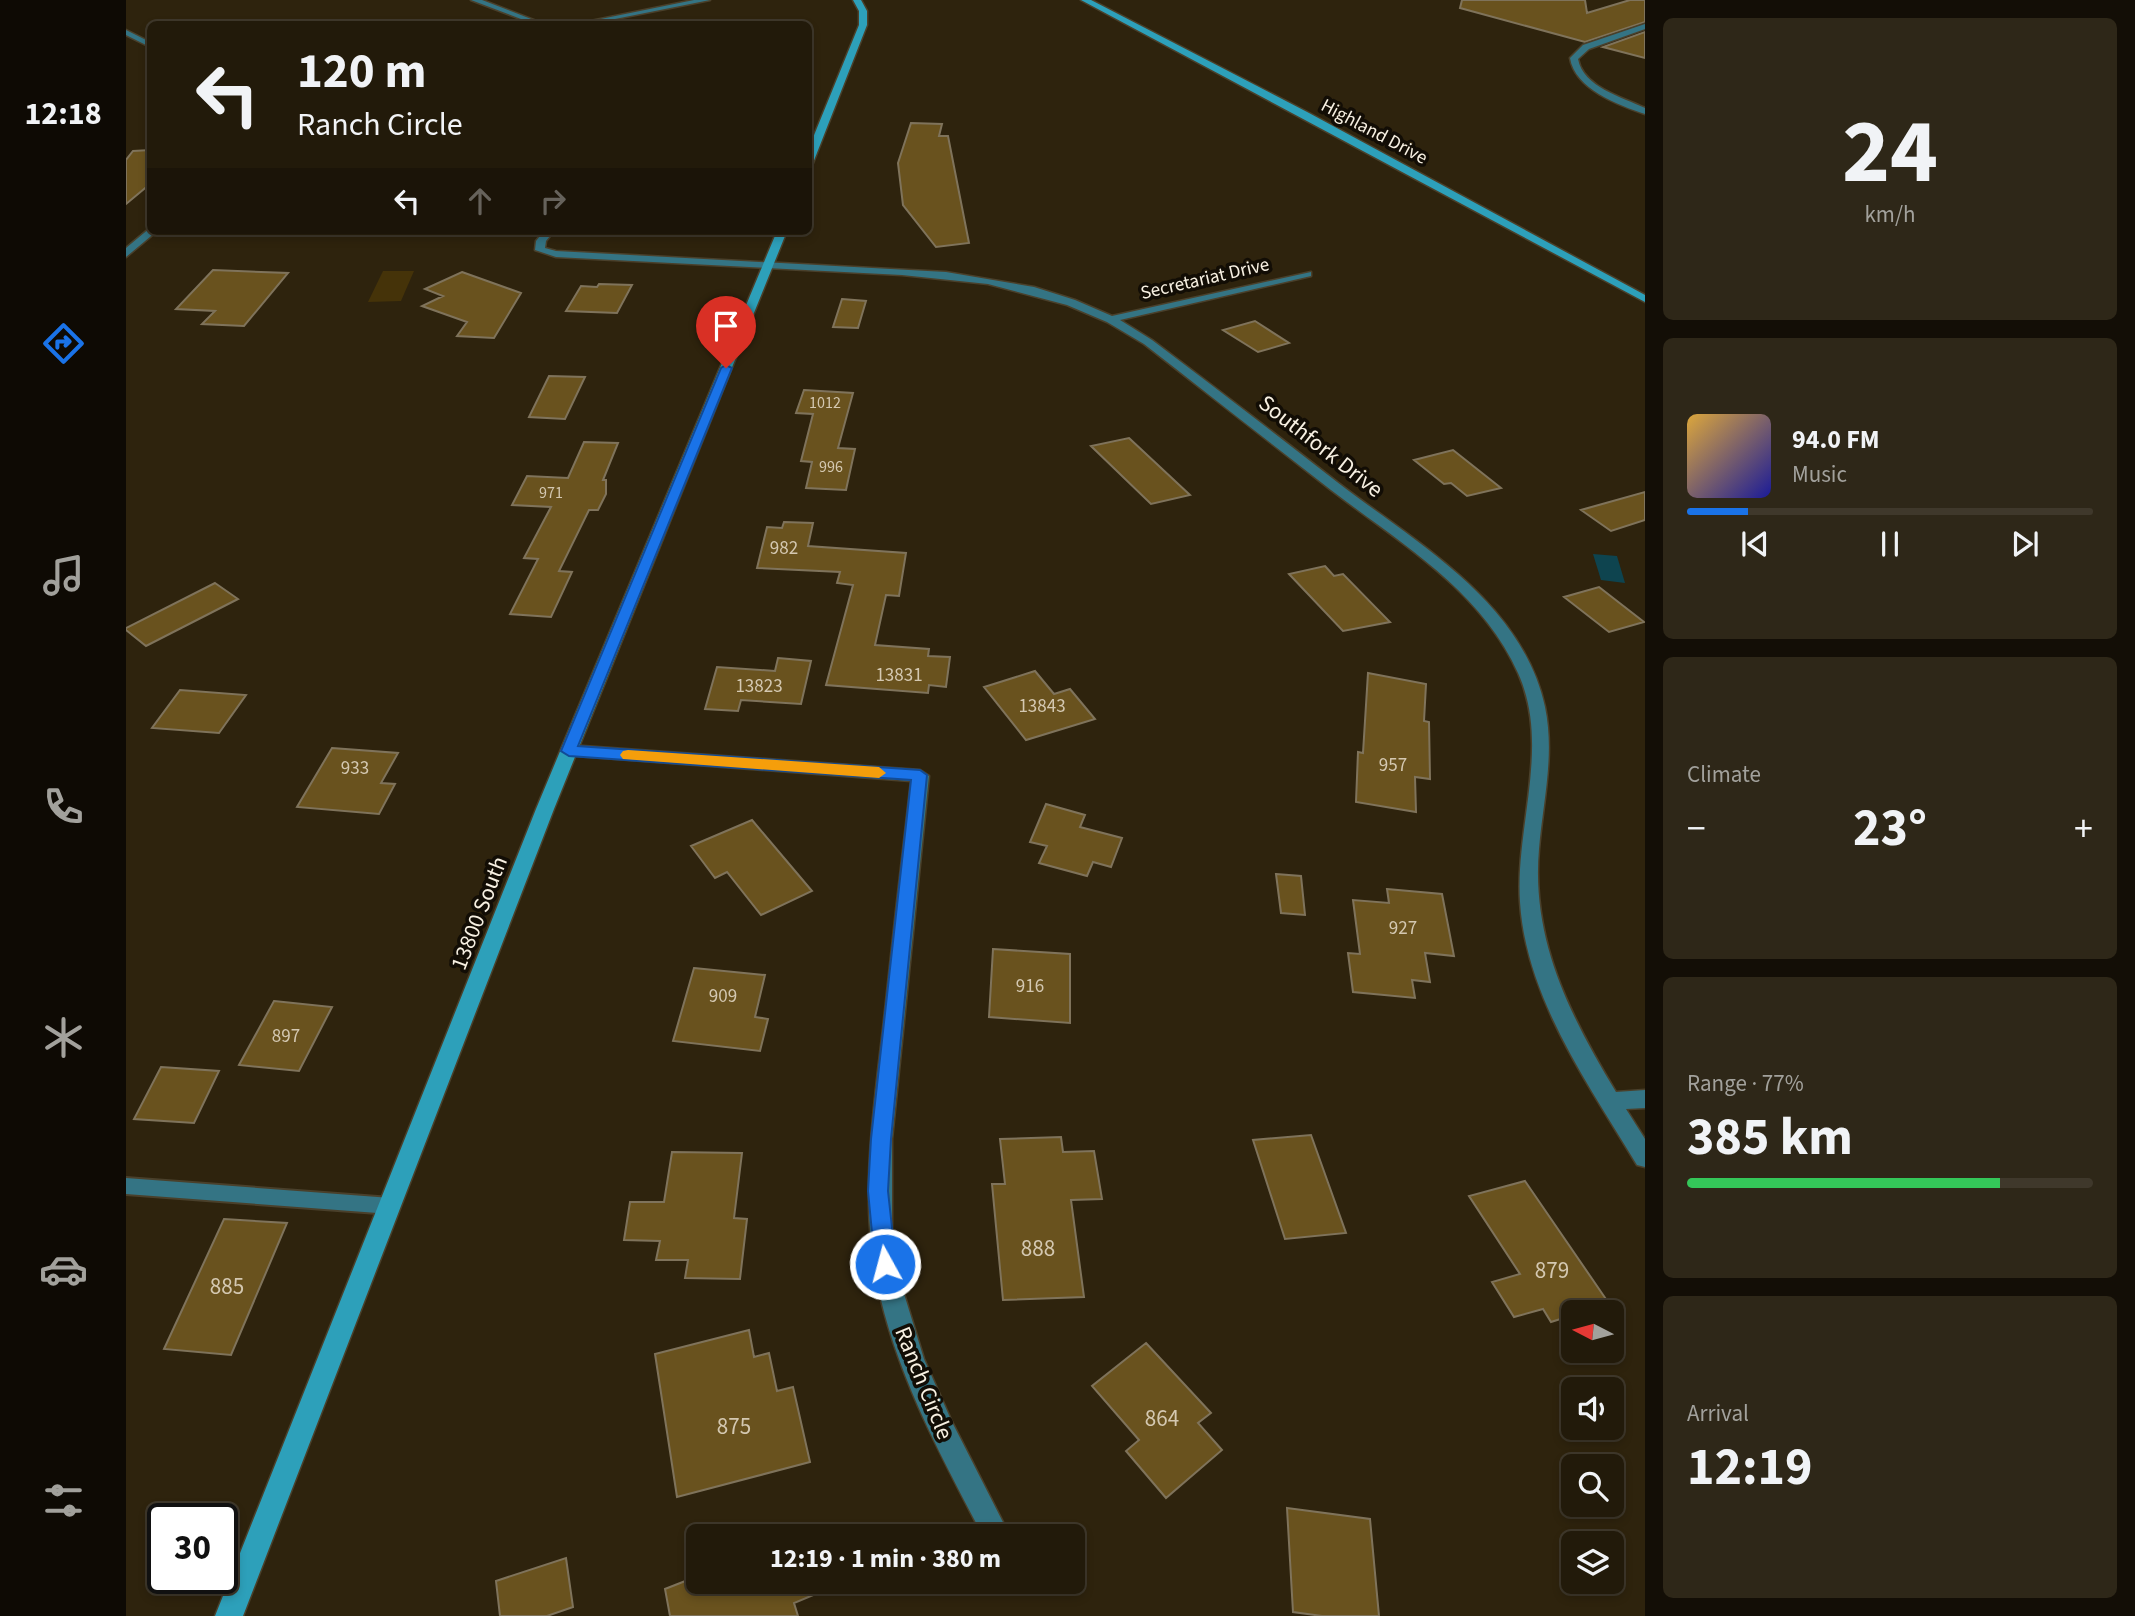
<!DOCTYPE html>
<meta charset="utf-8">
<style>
:root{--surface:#221a0a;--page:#2e2718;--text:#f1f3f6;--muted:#a2a19c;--line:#3f382b;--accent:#1a73e8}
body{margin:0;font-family:"Source Sans 3",sans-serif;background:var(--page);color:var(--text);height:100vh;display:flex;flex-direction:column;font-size:26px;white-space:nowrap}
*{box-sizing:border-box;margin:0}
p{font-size:23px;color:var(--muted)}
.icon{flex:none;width:38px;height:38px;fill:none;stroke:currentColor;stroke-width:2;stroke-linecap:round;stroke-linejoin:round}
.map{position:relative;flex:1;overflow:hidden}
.drawer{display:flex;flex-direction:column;gap:18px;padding:18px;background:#130e06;width:490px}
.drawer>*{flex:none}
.guide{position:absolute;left:21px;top:21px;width:665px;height:214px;border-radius:10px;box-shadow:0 4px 10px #0003,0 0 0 2px var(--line);background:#221a0a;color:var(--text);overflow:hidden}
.needle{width:46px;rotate:276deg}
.fabs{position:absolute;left:1435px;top:1300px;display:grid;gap:14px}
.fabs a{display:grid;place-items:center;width:63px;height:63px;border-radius:10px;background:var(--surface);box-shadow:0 4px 10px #0003,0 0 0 2px var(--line);font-size:35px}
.speed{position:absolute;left:21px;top:1503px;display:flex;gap:14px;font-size:35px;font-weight:700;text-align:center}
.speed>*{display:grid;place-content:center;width:91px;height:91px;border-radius:50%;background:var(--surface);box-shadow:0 4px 10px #0003,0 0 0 2px var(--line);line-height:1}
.speed .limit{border:4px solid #111;border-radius:10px;background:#fff;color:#111}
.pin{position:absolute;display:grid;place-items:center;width:60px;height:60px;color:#fff;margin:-72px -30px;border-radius:50% 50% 50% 0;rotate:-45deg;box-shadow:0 0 7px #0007}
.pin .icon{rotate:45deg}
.me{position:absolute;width:77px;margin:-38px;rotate:353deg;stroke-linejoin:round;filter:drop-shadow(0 0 5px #0008)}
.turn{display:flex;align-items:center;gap:24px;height:147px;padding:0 35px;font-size:32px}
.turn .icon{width:91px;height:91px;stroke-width:2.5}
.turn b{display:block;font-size:49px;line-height:60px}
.lanes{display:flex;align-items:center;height:66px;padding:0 35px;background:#0003;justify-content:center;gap:35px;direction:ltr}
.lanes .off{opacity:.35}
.big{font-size:52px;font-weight:700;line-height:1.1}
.drawer .card{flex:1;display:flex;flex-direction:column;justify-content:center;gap:10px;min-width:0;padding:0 24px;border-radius:10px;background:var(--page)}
.drawer .dial{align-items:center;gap:0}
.dial b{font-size:91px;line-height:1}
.song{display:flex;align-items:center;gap:21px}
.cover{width:84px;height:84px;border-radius:10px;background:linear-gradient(135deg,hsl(40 70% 55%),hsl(240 70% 35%))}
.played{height:7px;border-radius:4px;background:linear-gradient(90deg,var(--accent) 15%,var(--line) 15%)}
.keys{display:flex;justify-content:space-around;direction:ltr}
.heat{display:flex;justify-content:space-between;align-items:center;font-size:38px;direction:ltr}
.charge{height:10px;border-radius:5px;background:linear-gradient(90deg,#34c759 77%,var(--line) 0)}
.trip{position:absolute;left:560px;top:1524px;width:399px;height:70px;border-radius:10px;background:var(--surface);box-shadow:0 4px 10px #0003,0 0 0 2px var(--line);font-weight:700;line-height:70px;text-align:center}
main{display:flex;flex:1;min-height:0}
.menu{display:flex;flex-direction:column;width:126px;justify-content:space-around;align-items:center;background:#0e0a04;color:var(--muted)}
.menu .icon{width:49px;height:49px}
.menu .active{color:var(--accent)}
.menu b{font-size:32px;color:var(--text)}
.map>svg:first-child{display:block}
.green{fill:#453309}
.water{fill:#0e444f}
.building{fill:#69521e;stroke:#7f735b;stroke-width:2}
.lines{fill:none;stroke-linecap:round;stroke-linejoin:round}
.lane-casing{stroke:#4a402b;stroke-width:4}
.street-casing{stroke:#4a402b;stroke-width:3}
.secondary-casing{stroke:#4a402b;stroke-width:3}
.lane{fill:#347484;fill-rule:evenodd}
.street{fill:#347484;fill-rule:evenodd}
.secondary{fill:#2da0ba;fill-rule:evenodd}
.route{fill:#1a73e8;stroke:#114b97;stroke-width:2}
.slow{fill:#f59e0b}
.labels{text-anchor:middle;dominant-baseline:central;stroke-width:7;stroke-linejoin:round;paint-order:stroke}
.far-number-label{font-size:16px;fill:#d4c8b1}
.far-street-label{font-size:19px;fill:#f7f0e2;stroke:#120d05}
.number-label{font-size:19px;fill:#d4c8b1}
.street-label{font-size:23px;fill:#f7f0e2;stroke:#120d05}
.near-number-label{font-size:23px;fill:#d4c8b1}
</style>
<main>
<nav class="menu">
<b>12:18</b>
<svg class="icon active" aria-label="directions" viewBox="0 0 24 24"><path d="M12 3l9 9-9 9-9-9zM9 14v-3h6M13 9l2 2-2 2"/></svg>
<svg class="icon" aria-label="music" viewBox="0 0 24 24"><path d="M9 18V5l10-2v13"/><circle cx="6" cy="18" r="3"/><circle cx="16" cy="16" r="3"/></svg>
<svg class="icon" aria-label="phone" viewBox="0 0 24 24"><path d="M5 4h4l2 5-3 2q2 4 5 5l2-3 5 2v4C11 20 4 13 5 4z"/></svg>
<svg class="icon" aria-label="climate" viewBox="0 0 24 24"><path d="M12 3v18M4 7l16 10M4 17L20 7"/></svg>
<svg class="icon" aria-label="car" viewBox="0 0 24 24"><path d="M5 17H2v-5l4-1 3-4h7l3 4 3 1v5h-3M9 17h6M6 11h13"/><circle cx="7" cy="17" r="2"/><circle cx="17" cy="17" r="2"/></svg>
<svg class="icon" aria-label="filters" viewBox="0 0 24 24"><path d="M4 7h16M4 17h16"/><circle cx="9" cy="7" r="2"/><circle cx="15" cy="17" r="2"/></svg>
</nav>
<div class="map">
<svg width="1519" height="1616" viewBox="0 0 1519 1616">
<rect width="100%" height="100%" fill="#2e230d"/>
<path class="green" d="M257,271h31l-13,30 -33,1z"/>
<path class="water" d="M1467,554l24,2 8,27 -24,-3z"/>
<path class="building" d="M1336,0h123l2,13 43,-13h15v22l-60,20 -125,-34z
M1519,32v26l-42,-11z
M785,123l31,1 -3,12h9l21,107 -33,4 -33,-42 -5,-42z
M24,150v34l-24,20v-44l7,-9z
M87,270l75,3 -44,53 -42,-2 13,-13 -39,-2z
M336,272l59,21 -27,45 -37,-2 10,-14 -45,-16 21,-10 -18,-7z
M473,284l33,1 -15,28 -51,-2 15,-25 16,1z
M716,299l24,2 -8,27 -25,-1z
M1129,321l34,22 -31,9 -35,-22z
M423,376l36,1 -20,42 -36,-2z
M678,390l49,3 -15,55 17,1 -9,41 -40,-2 6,-26 -11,-1 12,-47 -17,-1z
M1003,438l61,57 -39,9 -60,-58z
M458,442l34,1 -15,37h3v14l-8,16h-9l-30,61 13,1 -21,45 -41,-3 28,-55 -14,-1 27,-51 -39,-2 15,-29 41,2z
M1327,450l48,38 -34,8 -16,-13 -7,1 -30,-24z
M1519,492v28l-34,11 -30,-21z
M658,522l29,1 -5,23 98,7 -7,43 -13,-1 -11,50 54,4 -1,7 22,1 -4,30 -17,-2 -1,8 -102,-8 27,-100 -16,-2 3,-11 -83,-4 10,-41 15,1z
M1199,566l9,10 9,-2 47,48 -47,9 -54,-57z
M89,583l23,16 -92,47 -20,-16v-2z
M1473,587l45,35 -35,10 -45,-35z
M652,658l33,3 -10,43 -60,-4 -3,11 -33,-2 12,-42 58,4z
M909,671l19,23 16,-5 25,30 -69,21 -42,-53z
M1242,673l58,11 -2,37 5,1 1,57 -15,-2 1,35 -60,-10 2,-50 5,1z
M54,690l66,5 -27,38 -67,-5z
M206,748l66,5 -17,30 14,1 -16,30 -82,-7z
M920,804l39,11 -5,12 42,11 -11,29 -18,-5 -6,14 -48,-13 8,-17 -17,-4z
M626,820l60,71 -51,24 -34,-43 -12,6 -24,-32z
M1150,874l25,2 4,39 -24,-2z
M1261,889l55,5 12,62 -29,-3 5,29 -18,-2 3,18 -62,-6 -5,-39 12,1 -7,-54 36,3z
M867,949l77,5v69l-81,-6z
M568,968l71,7 -10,42 13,2 -8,32 -87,-10z
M148,1001l58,6 -33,64 -60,-6z
M35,1067l58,4 -25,52 -60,-4z
M1185,1135l35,98 -61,6 -32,-99z
M935,1137l2,15 31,-1 8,48 -31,1 13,97 -81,3 -11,-116h13l-5,-45z
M546,1152l70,1 -8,65 13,1 -7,60 -55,-1 3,-18h-32l4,-19 -36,-1 6,-38h34z
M1399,1181l85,124 -37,7v3l-22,7 -8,-13 -29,8 -22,-35 28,-8 -51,-78z
M98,1219l63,4 -56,132 -67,-6z
M623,1330l5,27 15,-4 8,38 16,-4 17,75 -133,35 -22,-143z
M1020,1343l65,70 -13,10 24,27 -56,48 -40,-47 13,-11 -47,-54z
M1161,1508l83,11 9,97h-57l-29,-4z
M440,1558l7,49 -26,9h-47l-4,-35z
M572,1576v6l144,1 -48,20 4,13h-128l-5,-27z"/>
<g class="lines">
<defs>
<path id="lane" d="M0,1178l265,20 6,2 3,6 -3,6 -6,2 -265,-20z"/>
<path id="street" d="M345,0h11l62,24h-10z
M568,0h16l-120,24h-14z
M1519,24v5l-56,20 -11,10c5,28 44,38 67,49v6c-27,-9 -70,-25 -75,-56l13,-13z
M0,30l24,12v5l-24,-12z
M24,228v3h7l-31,26v-9z
M418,231h10l-8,10 -1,7 11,3 390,21 88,15 41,13 37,16 199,-44v4l-191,44 32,20c62,47 124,94 185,142 79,61 185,119 208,225 10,48 -2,94 -6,142 -8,91 31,167 77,243l29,-2v18l-19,1 19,30v28l-8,-2c-48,-80 -111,-167 -117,-263 -5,-76 31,-156 -2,-229 -37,-83 -118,-130 -187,-183 -62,-48 -124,-97 -187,-146l-37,-22 -40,-17 -79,-21 -86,-9 -346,-18 -21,-7 1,-9z
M443,745l351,25 9,6 -37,363v93l9,52 23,75 28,63 58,114h-27c-42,-80 -88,-164 -106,-254 -17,-84 -4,-168 6,-253 9,-83 18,-165 28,-248l-348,-26 -2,-4z"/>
<path id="secondary" d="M727,0h8l6,11v14l-54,138 -5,3v-16l51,-125v-14z
M955,0h10l218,113 336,182v7z
M651,231h10l-233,578 -311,807h-28l321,-807z"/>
</defs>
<use href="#lane" class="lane-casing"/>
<use href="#street" class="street-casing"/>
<use href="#secondary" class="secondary-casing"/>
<use href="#lane" class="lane"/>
<use href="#street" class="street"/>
<use href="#secondary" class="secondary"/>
</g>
<path class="route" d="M600,365l6,3 -154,378 342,24 7,5 -36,364 -3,52 8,73 -3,6 -8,3 -7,-3 -3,-6 -7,-73 3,-52 40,-359 -342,-24 -8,-5 160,-383z"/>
<path class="slow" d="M502,750l251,17 7,6 -7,5 -256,-19 -3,-4 3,-4z"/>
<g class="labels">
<g class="far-number-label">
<text x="699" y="403">1012</text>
<text x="705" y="467">996</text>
<text x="425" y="493">971</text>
</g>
<g class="far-street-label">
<text transform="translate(1248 132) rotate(28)">Highland Drive</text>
<text transform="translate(1079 279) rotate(-13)">Secretariat Drive</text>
</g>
<g class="number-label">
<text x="658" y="548">982</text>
<text x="773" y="675">13831</text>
<text x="633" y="686">13823</text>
<text x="916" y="706">13843</text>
<text x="1267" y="765">957</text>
<text x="229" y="768">933</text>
<text x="1277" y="928">927</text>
<text x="904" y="986">916</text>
<text x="597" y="996">909</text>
<text x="160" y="1036">897</text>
</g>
<g class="street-label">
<text transform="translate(1195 446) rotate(38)">Southfork Drive</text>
<text transform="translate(353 913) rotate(-69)">13800 South</text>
<text transform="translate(798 1383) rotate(68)">Ranch Circle</text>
</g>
<g class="near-number-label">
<text x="912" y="1248">888</text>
<text x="1426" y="1270">879</text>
<text x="101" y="1286">885</text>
<text x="1036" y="1418">864</text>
<text x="608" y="1426">875</text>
</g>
</g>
</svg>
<div class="fabs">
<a><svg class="needle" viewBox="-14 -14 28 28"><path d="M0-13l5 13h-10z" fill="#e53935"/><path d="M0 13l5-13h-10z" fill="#a2a19c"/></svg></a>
<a><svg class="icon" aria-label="sound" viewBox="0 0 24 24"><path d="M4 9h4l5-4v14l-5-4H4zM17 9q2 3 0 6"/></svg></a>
<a><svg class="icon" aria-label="search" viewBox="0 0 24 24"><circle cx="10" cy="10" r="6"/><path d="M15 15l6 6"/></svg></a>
<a><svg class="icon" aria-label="layers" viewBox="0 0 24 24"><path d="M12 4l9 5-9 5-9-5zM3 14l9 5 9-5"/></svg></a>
</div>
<div class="speed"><div class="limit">30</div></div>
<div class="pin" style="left:600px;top:368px;background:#d93025"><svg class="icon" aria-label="arrive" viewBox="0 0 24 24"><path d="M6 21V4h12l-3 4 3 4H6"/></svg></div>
<svg class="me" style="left:759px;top:1264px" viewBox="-20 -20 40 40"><circle r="17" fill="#1a73e8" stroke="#fff" stroke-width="3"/><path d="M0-11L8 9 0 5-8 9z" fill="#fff"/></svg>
<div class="trip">12:19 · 1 min · 380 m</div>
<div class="guide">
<div class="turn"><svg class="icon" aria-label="left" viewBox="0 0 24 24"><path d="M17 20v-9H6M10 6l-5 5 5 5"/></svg><div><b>120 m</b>Ranch Circle</div></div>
<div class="lanes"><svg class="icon" aria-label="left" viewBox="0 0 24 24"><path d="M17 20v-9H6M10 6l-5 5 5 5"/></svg><svg class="icon off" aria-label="ahead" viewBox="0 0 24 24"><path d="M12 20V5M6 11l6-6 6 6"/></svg><svg class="icon off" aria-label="right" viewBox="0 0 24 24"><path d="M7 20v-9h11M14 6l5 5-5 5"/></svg></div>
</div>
</div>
<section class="drawer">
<div class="card dial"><b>24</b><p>km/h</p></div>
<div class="card">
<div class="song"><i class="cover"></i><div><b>94.0 FM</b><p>Music</p></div></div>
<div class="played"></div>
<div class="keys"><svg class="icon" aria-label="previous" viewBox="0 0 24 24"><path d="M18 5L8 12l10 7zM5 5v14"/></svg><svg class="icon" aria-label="pause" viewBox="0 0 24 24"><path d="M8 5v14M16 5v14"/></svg><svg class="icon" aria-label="next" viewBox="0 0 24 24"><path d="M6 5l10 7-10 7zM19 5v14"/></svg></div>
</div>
<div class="card"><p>Climate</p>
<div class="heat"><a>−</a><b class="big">23°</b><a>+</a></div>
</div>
<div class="card"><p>Range · 77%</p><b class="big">385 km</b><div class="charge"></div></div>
<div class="card"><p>Arrival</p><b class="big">12:19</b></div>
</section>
</main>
